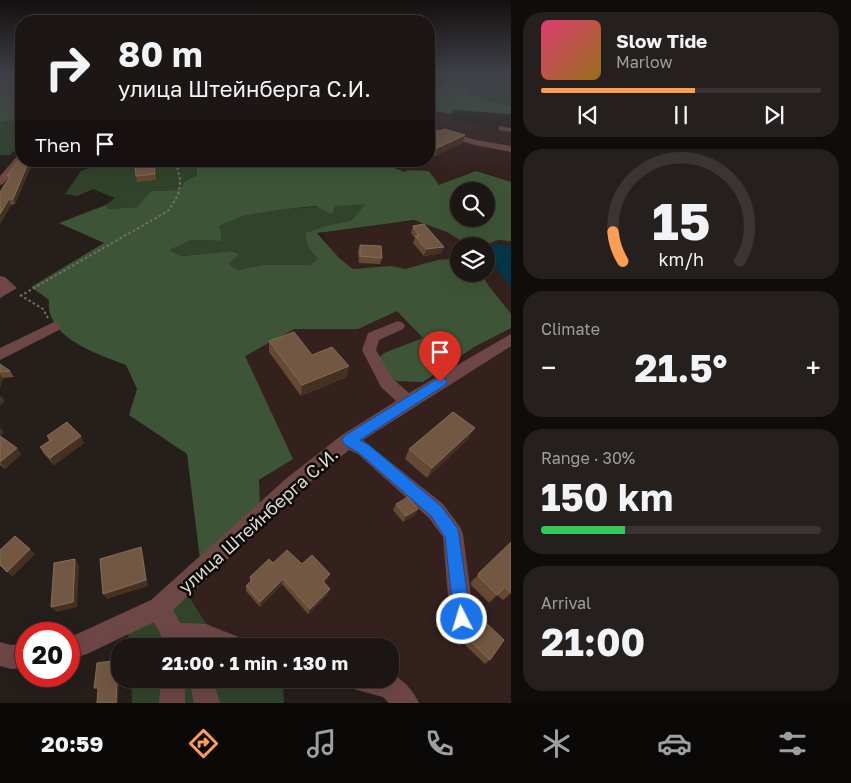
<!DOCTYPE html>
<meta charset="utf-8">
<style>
:root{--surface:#1c1614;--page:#251f1d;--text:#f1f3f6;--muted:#a09fa0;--line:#3a3534;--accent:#fc9d54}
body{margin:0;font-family:"Golos Text",sans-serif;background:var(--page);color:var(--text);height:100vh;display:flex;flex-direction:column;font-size:19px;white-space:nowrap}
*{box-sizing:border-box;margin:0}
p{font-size:16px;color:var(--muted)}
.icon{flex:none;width:28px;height:28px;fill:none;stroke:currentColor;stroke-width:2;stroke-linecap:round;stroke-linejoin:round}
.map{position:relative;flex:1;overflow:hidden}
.side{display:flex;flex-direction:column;gap:12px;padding:12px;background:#0f0c0b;width:340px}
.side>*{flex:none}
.banner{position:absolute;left:15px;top:15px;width:420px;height:152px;border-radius:20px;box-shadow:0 5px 20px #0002,0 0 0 1px var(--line);background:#1c1614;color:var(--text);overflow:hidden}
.controls{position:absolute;left:450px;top:182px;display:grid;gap:10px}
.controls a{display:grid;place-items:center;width:45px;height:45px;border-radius:50%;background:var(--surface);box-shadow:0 5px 20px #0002,0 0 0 1px var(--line);font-size:25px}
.speed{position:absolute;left:15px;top:622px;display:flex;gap:10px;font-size:25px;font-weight:700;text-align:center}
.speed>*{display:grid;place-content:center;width:65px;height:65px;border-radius:50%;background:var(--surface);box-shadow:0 5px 20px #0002,0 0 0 1px var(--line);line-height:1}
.speed .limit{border:8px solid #d22;background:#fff;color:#111}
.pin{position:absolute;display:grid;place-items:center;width:42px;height:42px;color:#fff;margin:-51px -21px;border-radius:50% 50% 50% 0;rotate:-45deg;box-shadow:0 0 5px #0007}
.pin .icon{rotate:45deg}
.me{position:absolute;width:55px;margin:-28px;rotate:355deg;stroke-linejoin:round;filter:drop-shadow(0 0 4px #0008)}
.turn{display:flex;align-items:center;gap:18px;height:105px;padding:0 20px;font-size:22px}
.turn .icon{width:65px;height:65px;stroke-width:2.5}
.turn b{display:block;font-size:35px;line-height:42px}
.then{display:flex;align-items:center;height:48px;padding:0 20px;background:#0003;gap:10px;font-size:19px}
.big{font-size:38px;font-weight:700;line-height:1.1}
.side .widget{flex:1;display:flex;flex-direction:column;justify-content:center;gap:8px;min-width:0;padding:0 18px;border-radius:20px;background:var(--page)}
.side .dial{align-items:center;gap:0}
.dial svg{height:130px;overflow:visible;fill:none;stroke:var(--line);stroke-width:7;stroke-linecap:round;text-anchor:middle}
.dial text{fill:var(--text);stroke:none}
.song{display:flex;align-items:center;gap:15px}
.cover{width:60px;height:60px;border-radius:8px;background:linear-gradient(135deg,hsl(340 70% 55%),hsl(40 70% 35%))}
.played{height:5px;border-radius:2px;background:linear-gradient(90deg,var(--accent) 55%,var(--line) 55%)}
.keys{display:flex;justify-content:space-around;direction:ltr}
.heat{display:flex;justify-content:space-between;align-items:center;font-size:28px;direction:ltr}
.charge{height:8px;border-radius:4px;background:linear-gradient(90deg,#34c759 30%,var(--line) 0)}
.trip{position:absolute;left:111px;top:638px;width:288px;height:50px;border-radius:20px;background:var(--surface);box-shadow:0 5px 20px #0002,0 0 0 1px var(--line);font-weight:700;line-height:50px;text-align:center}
.dock{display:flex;height:80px;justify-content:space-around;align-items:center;background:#0b0908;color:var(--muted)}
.dock .icon{width:35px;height:35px}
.dock .current{color:var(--accent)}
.dock b{font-size:22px;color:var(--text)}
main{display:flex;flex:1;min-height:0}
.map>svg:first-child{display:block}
.medical{fill:#34211e;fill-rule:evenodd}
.green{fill:#31442b}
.forest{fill:#3d5536;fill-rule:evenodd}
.water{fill:#033747}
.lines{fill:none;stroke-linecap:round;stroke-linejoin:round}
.path-far1{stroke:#756f6c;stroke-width:1;stroke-dasharray:2 2;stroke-linecap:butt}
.path{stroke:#756f6c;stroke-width:2;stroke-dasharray:2.5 2.5;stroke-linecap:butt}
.minor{fill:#6d4745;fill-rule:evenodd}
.wall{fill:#654931}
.shaded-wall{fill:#463121}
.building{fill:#725843;stroke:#836c5a}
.route{fill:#1a73e8;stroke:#114b97}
.labels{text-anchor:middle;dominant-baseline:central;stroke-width:5;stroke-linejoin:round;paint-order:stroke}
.near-street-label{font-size:18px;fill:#ddd9d6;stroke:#0c0907}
</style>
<main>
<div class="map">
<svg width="511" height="703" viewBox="0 0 511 703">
<rect width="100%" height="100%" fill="#251e1b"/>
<path class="medical" d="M429,110l23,4 -2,7 61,9v573h-87l-72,-24h38v-33h-132l-50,-19 -20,-32 67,-109 27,-22 -39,-115 106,-68 -28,-49 60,-9 105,-4v-28h-27v2l-89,-32h59zM459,246h27v28h-27z"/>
<path class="green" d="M429,75h82v31l-9,-1 -12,-6 -20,-6 -19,-10 -22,4z
M21,120v30l-9,2 -1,3h-11v-33z
M110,161h85l2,14 -13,7 -4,8 -29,1 -14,16 -29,2 -2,-4 9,-7 -22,-9 -16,7 -12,-2 16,-23z
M367,203l-16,19 -26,4 -20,7 3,14 11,12 -9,6h-49l-23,5 -9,-6 10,-10 -6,-3 -53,5 -12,-6 24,-10 28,1 1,-7 -3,-8 25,-10 43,-7z
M188,595l20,32 50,19h-129l-1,-12z
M131,679h152l1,24h-152z"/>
<path class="forest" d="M0,75l21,3v42l-21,2z
M451,83l8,1 10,6 1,3c14,4 27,11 41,13v8l-58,-4 -1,4 -23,-4v-23z
M195,161h179l31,11 3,-2 21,1 10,14 37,-14 35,11v59l-13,-1 -15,6h-14l-22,-14 -33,-12 -97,13 22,25 14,11 38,-3 14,3 33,-9 21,-2v16h23l6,11 23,29v14l-37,19 -51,35 -29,-1 -17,-22 7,-6 39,-15 -26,-27 -39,18h-64l-49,27 48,103 -34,21 1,29 -60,50 -13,-105 -58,-39 8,-26 -11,-24c-28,-11 -81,-27 -77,-65l-18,-13 73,-44 -45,-20 47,-18 2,4 29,-2 14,-16 29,-1 4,-8 13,-7zM459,191h27v28h-27zM366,204l-15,17 -26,5 -20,7 3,14 10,12 -8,6h-49l-23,5 -9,-6 10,-10 -7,-3 -51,5 -12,-6 23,-10 29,1v-7l-2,-8 24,-10 43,-7 30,-3 16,8 3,-8z"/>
<path class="water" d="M492,244l19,2v41l-25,-32v-6z"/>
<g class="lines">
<path class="path-far1" d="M442,75l69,20"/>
<path class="path" d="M20,295l23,14 5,9
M20,296l148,-85c14,-20 15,-27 7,-50"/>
<path class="minor" d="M499,126l12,2v4l-12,-2z
M429,127l47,13 35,6v6l-36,-7 -46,-13z
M21,154l1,7 -19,23 -3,1v-9l18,-21z
M0,276l5,1 12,11 -17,10z
M398,321l5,2 2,3 -2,3 -24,11 -3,10 17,29 16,14 102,-59v12l-148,94 80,64 17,23 3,7 11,85 -4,8 -8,4 -8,-4 -4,-8 -7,-82 -14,-19 -71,-64 -9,-4 -47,39 -129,121 7,13 26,1 35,14 4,8h-82l-1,-9 -8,-15 -67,32 -18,6v-24l8,-2 74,-34 137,-123 54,-42 54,-34 -15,-14 -19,-37 6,-17z
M54,322l5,2 2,3 -2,3 -59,30v-12z
M0,642l11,3 15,-1v24l-15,1 -11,-3z
M390,673c13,6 23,17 29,30h-30l-6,-6 -33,-9 -3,-9h43z
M161,679h24v24h-26z
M189,679h24l7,24h-26z"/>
</g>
<path class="wall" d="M465,135l-3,8 -27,13 -6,-2v-17z
M21,161h12v1l-18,42 -4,1 -11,19 8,-46 -1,-2z
M154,163l2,17 -19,2 -1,-6z
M413,226l29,27 -18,3 -11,-13 2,-5 -4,-5z
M360,245l22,13 -2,6 -21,-1 -1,-11z
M269,341l43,14 35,22 -46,19 -32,-44z
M0,364l10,7 4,6 -11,1 -3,9z
M0,436l21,18 -16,15 -5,-4z
M47,436l37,7 -30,22 -10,-11 -4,-7 9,-6z
M469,438l-42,40 -22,-19 4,-10z
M396,504l19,11 -12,7 -10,-12z
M511,542v51l-8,7 -6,-5 -8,8 -18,-18v-3z
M302,564l26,15 -4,4 4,11 -20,20 -26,-30 -22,23 -14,-16v-5l4,-4v-5z
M484,621l6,39 -5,4 -21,-20 14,-19z"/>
<path class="shaded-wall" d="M465,135l-3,8 -27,13 2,-8z
M29,161h4v1l-18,42 -2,-5z
M9,199l2,6 -11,19v-10z
M444,247l-2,6 -18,3 2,-7z
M349,366l-2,11 -46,19 1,-11z
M0,374l3,4 -3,9z
M1,395l4,6 -5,5v-9z
M0,427l4,6 -4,3z
M475,428l-6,10 -42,40 5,-10z
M81,436l3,7 -30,22 -4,-7z
M17,448l4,6 -16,15 -5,-7z
M418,509l-3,6 -12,7 3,-6z
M141,547l2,6 5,33 -41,13 -4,-5z
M30,549l5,5 -23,23 -5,-5z
M75,559l4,6 -2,42 -21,5 -5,-5z
M330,574l-2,5 -7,8 2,-6z
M283,579l-1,5 -22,23v-5z
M330,589l-2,5 -20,20 2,-5z
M118,660l2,2 -2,41h-2z"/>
<path class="building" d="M444,129l21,6 -28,13 -8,-3v-8z
M21,157v4h8l-16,38h-4l-9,15v-22l10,-16h-3l4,-6z
M154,163l1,11 -19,2 -1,-12z
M424,224l20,23 -18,2 -11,-13h4l-6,-10z
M360,245l21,1 1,12 -22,-2z
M294,332l18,23 20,-8 17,19 -47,19 -33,-44z
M0,364l10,7 -10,1z
M453,412l22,16 -43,40 -23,-19z
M67,422l14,14 -31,22 -10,-11 11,-7 -4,-4z
M0,436l17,12 -17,14z
M408,497l10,12 -12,7 -10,-12z
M15,536l15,13 -23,23 -7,-7v-15z
M511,542v51l-6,-6 -8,8 -18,-18 -1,-3z
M141,547l5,33 -43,14 -3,-35z
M287,550l15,14 10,-9 18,19 -7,7 7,8 -20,20 -27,-30 -23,23 -14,-16 6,-6 -2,-3 19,-18 4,4z
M75,559l-2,43 -22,5 3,-44z
M484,621l20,19 -14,20 -21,-20z
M118,660l-2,43h-19l1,-15h-4l3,-25z"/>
<linearGradient id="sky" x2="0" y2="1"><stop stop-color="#14100f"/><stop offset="0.43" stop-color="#40414a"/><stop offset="1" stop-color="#40414a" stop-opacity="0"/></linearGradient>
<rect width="511" height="173" fill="url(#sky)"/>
<path class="route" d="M440,377l5,1 2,4 -2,3 -85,55 9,5 72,61 17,23 13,90 -2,7 -7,2 -6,-2 -2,-7 -9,-82 -14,-21 -72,-63 -15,-9 -2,-4 2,-4z"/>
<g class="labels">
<g class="near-street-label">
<text transform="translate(258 520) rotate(-42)">улица Штейнберга С.И.</text>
</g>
</g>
</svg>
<div class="controls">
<a><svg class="icon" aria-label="search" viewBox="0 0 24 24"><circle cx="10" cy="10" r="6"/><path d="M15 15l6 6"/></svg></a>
<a><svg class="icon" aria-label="layers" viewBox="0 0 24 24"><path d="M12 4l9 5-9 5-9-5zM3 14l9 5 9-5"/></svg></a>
</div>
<div class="speed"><div class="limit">20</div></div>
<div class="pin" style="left:440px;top:382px;background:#d93025"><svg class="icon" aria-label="arrive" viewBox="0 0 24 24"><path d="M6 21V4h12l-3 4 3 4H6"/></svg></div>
<svg class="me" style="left:462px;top:619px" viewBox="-20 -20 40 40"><circle r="17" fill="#1a73e8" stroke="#fff" stroke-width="3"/><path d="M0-11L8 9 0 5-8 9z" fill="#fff"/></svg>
<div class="trip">21:00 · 1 min · 130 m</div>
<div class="banner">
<div class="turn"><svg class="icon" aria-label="right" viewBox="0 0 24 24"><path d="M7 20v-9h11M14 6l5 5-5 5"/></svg><div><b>80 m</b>улица Штейнберга С.И.</div></div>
<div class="then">Then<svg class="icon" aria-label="arrive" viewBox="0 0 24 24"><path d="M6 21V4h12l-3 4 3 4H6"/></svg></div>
</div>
</div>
<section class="side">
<div class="widget">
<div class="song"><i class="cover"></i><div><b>Slow Tide</b><p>Marlow</p></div></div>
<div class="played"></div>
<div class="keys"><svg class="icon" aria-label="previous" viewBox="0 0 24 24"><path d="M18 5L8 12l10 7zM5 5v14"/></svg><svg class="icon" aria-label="pause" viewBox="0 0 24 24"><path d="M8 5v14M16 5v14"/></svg><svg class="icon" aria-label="next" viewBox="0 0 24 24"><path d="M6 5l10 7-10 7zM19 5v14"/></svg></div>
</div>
<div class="widget dial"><svg viewBox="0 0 100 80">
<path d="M14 69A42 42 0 1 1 86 69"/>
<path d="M14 69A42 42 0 0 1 8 51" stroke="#fc9d54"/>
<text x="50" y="56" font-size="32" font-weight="700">15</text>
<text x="50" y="72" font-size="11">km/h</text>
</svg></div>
<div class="widget"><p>Climate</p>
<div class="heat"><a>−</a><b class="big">21.5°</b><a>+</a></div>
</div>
<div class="widget"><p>Range · 30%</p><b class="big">150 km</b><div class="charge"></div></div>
<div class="widget"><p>Arrival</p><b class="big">21:00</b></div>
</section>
</main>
<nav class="dock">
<b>20:59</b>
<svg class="icon current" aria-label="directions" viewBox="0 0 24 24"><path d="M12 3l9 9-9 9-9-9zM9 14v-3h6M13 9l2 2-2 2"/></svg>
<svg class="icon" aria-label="music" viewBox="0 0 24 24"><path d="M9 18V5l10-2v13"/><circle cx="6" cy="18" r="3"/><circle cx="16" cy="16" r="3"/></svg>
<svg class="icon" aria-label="phone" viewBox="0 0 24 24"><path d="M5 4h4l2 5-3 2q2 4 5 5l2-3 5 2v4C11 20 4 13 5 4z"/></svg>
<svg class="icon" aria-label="climate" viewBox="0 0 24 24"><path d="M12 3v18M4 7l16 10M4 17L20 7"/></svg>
<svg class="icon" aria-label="car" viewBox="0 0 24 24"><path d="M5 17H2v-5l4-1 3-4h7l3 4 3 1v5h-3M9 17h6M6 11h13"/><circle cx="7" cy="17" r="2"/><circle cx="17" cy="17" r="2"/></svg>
<svg class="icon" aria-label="filters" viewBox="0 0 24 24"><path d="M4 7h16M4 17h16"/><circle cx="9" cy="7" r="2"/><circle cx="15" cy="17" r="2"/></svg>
</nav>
